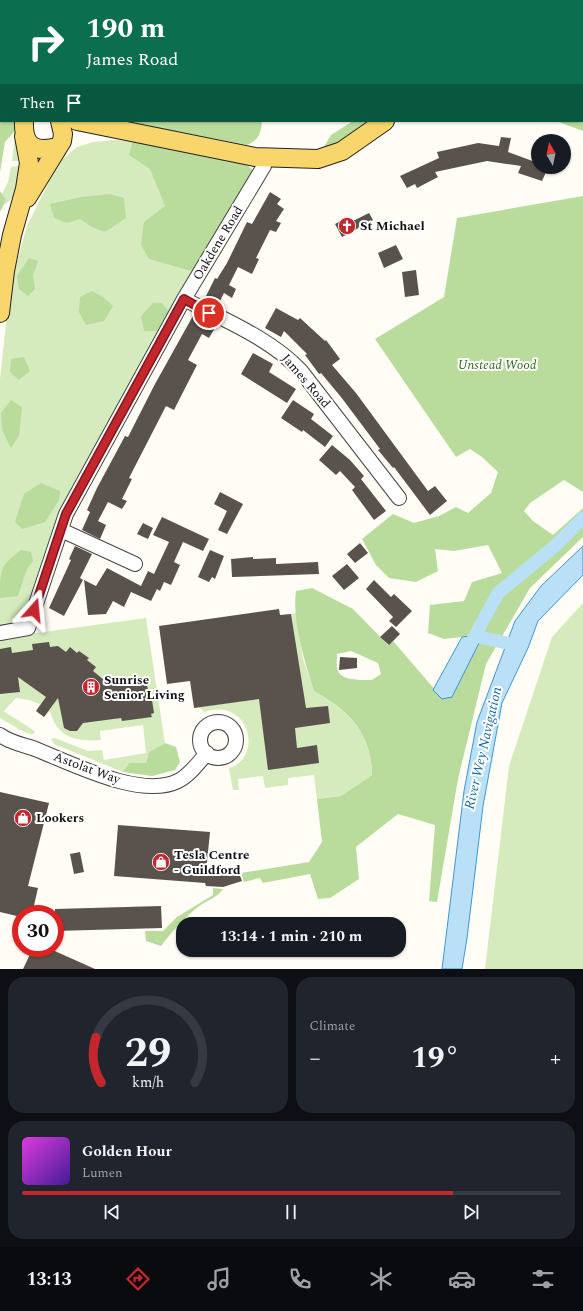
<!DOCTYPE html>
<meta charset="utf-8">
<style>
:root{--surface:#171b24;--page:#20242c;--text:#f1f3f6;--muted:#9ea1a6;--line:#363941;--accent:#c4262e}
body{margin:0;font-family:Spectral,serif;background:var(--page);color:var(--text);height:100vh;display:flex;flex-direction:column;font-size:15px;white-space:nowrap}
*{box-sizing:border-box;margin:0}
p{font-size:13px;color:var(--muted)}
.icon{flex:none;width:22px;height:22px;fill:none;stroke:currentColor;stroke-width:2;stroke-linecap:round;stroke-linejoin:round}
.map{position:relative;height:969px;overflow:hidden}
.panel{display:flex;flex-direction:column;gap:8px;padding:8px;background:#0d0f14;flex:1}
.panel>*{flex:none}
.guide{position:absolute;left:0px;top:0px;width:583px;height:122px;box-shadow:0 1px 3px #0004;background:#0b6e4f;color:#fff;overflow:hidden}
.needle{width:26px;rotate:351deg}
.buttons{position:absolute;left:531px;top:134px;display:grid;gap:8px}
.buttons a{display:grid;place-items:center;width:40px;height:40px;border-radius:50%;background:var(--surface);box-shadow:0 1px 3px #0004;font-size:20px}
.speed{position:absolute;left:12px;top:905px;display:flex;gap:8px;font-size:20px;font-weight:700;text-align:center}
.speed>*{display:grid;place-content:center;width:52px;height:52px;border-radius:50%;background:var(--surface);box-shadow:0 1px 3px #0004;line-height:1}
.speed .limit{border:6px solid #d22;background:#fff;color:#111}
.pin{position:absolute;display:grid;place-items:center;width:34px;height:34px;color:#fff;margin:-17px;border:2px solid #fff;border-radius:50%;box-shadow:0 1px 4px #0007}
.me{position:absolute;width:44px;margin:-22px;rotate:18deg;stroke-linejoin:round;filter:drop-shadow(0 0 3px #0008)}
.turn{display:flex;align-items:center;gap:14px;height:84px;padding:0 20px;font-size:18px}
.turn .icon{width:52px;height:52px;stroke-width:2.5}
.turn b{display:block;font-size:28px;line-height:34px}
.then{display:flex;align-items:center;height:38px;padding:0 20px;background:#0003;gap:8px;font-size:15px}
.big{font-size:30px;font-weight:700;line-height:1.1}
.panel .widget{flex:1;display:flex;flex-direction:column;justify-content:center;gap:6px;min-width:0;padding:0 14px;border-radius:16px;background:var(--page)}
.panel .dial{align-items:center;gap:0}
.dial svg{height:104px;overflow:visible;fill:none;stroke:var(--line);stroke-width:7;stroke-linecap:round;text-anchor:middle}
.dial text{fill:var(--text);stroke:none}
.song{display:flex;align-items:center;gap:12px}
.cover{width:48px;height:48px;border-radius:6px;background:linear-gradient(135deg,hsl(300 70% 55%),hsl(260 70% 35%))}
.played{height:4px;border-radius:2px;background:linear-gradient(90deg,var(--accent) 80%,var(--line) 80%)}
.keys{display:flex;justify-content:space-around;direction:ltr}
.heat{display:flex;justify-content:space-between;align-items:center;font-size:22px;direction:ltr}
.panel .tiles{flex:1;display:grid;gap:8px;grid-template-columns:1fr 1fr}
.widget:last-child{grid-column:span 2}
.trip{position:absolute;left:176px;top:917px;width:230px;height:40px;border-radius:16px;background:var(--surface);box-shadow:0 1px 3px #0004;font-weight:700;line-height:40px;text-align:center}
.menu{display:flex;height:64px;justify-content:space-around;align-items:center;background:#090b0e;color:var(--muted)}
.menu .icon{width:28px;height:28px}
.menu .active{color:var(--accent)}
.menu b{font-size:18px;color:var(--text)}
.map>svg:first-child{display:block}
.green{fill:#d5ebbd}
.forest{fill:#b9dc9c;fill-rule:evenodd}
.water{fill:#b9e0f7;stroke:#3f96cf}
.lines{fill:none;stroke-linecap:round;stroke-linejoin:round}
.canal{stroke:#b9e0f7;stroke-width:13}
.building{fill:#5a524d}
.minor-casing{stroke:#444;stroke-width:16}
.major-casing{stroke:#222;stroke-width:20}
.minor{stroke:#fff;stroke-width:14}
.major{stroke:#f9d66b;stroke-width:18}
.route-casing{stroke:#7f191e;stroke-width:10}
.route{stroke:#c4262e;stroke-width:7}
.labels{text-anchor:middle;dominant-baseline:central;stroke-width:4;stroke-linejoin:round;paint-order:stroke}
.poi-label{font-size:13px;font-weight:bold;fill:#111;stroke:#fff;text-anchor:start}
.street-label{font-size:13px;fill:#111;stroke:#fff}
.park-label{font-size:13px;font-style:italic;fill:#2f6b1f;stroke:#fff}
.water-label{font-size:14px;font-style:italic;fill:#1768a6;stroke:#fff}
</style>
<div class="map">
<svg width="583" height="969" viewBox="0 0 583 969">
<rect width="100%" height="100%" fill="#fffdf5"/>
<path class="green" d="M15,139l8,16 1,6h-12z
M113,140l20,1 119,28 -109,196 -116,247c-7,10 -15,11 -27,12v-245l10,-92 17,-61 23,-46 13,-21 14,-12 16,-5z
M24,165c-4,15 -6,32 -20,40l2,-5 -4,-6 6,-12 3,-15z
M583,603v366h-98l24,-203 43,-129z
M296,613l7,46 11,32c35,21 57,41 58,84l-31,21 -24,3 -3,-24 -26,3v7l-23,3 -2,-12 -25,3 1,11h-6l-4,-22c35,-10 21,-72 -25,-56l-5,-5 103,-14 -11,-79z
M146,618l19,125 -16,9 -3,11h-17l-6,9 -69,-28 -3,-5 4,-1 33,13 14,-1 2,10 42,-7 -3,-28 -43,6 1,9c-26,2 -44,-3 -51,-29l-6,6 -8,-6 4,-7 -11,-4 -13,-2 -12,13c6,5 28,17 31,21l-3,3 -12,-5 -20,-12v-80z"/>
<path class="forest" d="M132,0h118l1,1h-117z
M326,0h196l-195,1z
M545,0h38v131l-27,-10h26v-120h-38z
M0,40l1,81h14l-1,11 -9,10 -5,30z
M122,121h140c-1,12 -3,19 -15,24z
M353,121h21l-29,20 -23,9 9,-15z
M133,141l111,22 8,6 -2,12 -55,91 -46,-13 -8,-14 3,-23 21,-16 -15,-37 -21,-14z
M0,191l6,9 -6,12z
M110,194l14,4 2,20 -21,14 -13,-5 -12,-8 -13,4 -13,-5 -4,-14 31,-7z
M583,196v296l-19,-12 -34,23 -6,8 9,10 20,14 30,-27v29l-53,51 -44,76 -28,115 -21,123 -8,-1 6,-76 -37,-11 -42,33 3,32 -29,19 -12,1 -8,-25 -47,9 -3,-5 -16,4 -3,-9 68,-11 13,-20 -5,-43 24,-3 31,-21c-1,-43 -23,-64 -58,-84 -9,-28 -22,-71 -18,-100l16,-3 41,21 35,36 5,-4 50,58 27,-63 -26,3 -16,-6 2,-28 34,-4 8,-19 30,-9 -14,-28 -34,6 -19,-2 3,22 -22,11 -27,-4 -13,-13 -14,-26 31,-25 21,9 25,-7 17,-9 12,6 23,-20 7,-21 -16,-15 -12,-8 -14,8 -81,-118 69,-42 13,-79zM351,651l27,12 3,11 -9,6c-9,0 -30,1 -34,-9 -2,-5 -1,-12 -1,-17z
M29,258l9,3 -5,14 2,14 -7,7 -9,-7 -2,-13z
M92,291l11,6 10,9 -9,15 -18,4 -7,-13 1,-15z
M153,303h9l8,10 -7,18h-19l-3,-15z
M24,357l6,14 -11,9 -9,-8 1,-13z
M11,400l11,7 -3,29 -8,12 -9,-18 -1,-17z
M41,483l19,8 -1,9 -14,22 -23,7 -7,-7 9,-28z
M21,550l10,2 2,9 -6,8 -9,27 -18,2c0,-29 0,-32 21,-48z
M165,743l11,4 4,15 -5,8 -23,6 -29,-4 6,-9h17l3,-11z
M213,888l10,1c-6,9 -16,11 -25,18 -13,10 -27,26 -37,39l-15,-5 -1,-10h18l14,-14 36,-22z"/>
<path class="water" d="M583,546v29l-45,46 -10,27 -26,55 -19,103 -16,132 -5,31h-20l22,-178 13,-69 38,-101 26,-35z
M470,636l10,5 -28,56 -10,2 -9,-9 29,-53z"/>
<g class="lines">
<path class="canal" d="M475,636l36,8
M466,652l32,-59 57,-47 28,-28"/>
</g>
<path class="building" d="M501,137l10,1 -3,14 30,11v4h4v2l5,1 -5,11 -24,-8 3,-7 -34,-5 -52,11 3,5 -21,11 -2,-4 -8,4 -7,-12 39,-18 -2,-6 41,-9 21,3z
M270,192l11,7 -4,5 7,5 -8,12 5,2 -5,9 -6,-2 -14,28 3,1 -7,15 -14,-7 -9,18 7,4 -4,9 -8,-5 -5,10 -13,-7 9,-18 2,1 10,-16 20,-41 5,2z
M369,213l4,7 -31,17 -7,-13 13,-7 3,5z
M396,245l7,14 -19,9 -6,-15z
M416,270l3,25 -14,2 -3,-25z
M276,308l22,12 2,-2 25,23 1,-1 14,19 -8,6 24,28 72,98 7,-5 12,15 -17,14 -36,-48 -1,1 -15,-18 2,-1 -39,-52 -20,-24 -2,1 -14,-19 2,-1 -23,-23 -3,6 -16,-9z
M194,314l22,12 -7,12 -7,-4 -14,26 9,5 -18,35 -5,10 -8,-4 -37,72 3,1 -10,20 5,2 -5,8 -14,-7 -10,19 8,4 -6,14 -18,-9 8,-18 -3,-2 10,-22 28,-52 3,1 27,-53z
M253,353l20,11 -4,8 27,17 -9,14 -46,-29z
M293,400l21,14 -3,5 22,17 -8,11 -22,-17 -1,2 -21,-14z
M332,445l18,15 14,16 -3,3 25,32 -12,9 -22,-30 3,-3 -15,-16 -4,4 -17,-15z
M220,492l23,12 -16,30 -9,-4 9,-19 -13,-7z
M162,517l47,22 -6,12 -20,-9 -9,20 6,3 -9,20 -7,-3 -4,9 -3,-2 -6,12 -20,-9 -7,15 -11,-6 -7,13 -18,1 -4,-35 12,6 11,-18 34,18 7,-15 6,3 15,-32 -16,-7z
M143,523l10,5 -5,11 -11,-5z
M360,543l8,10 -13,10 -8,-9z
M75,546l17,8 -12,24 3,2 -19,36 -15,-8 22,-48 -2,-1z
M210,550l14,6 -9,23 -3,-2 -3,5 -11,-5z
M253,557v2l23,-1v6l42,-2 1,12 -87,3 -1,-18z
M347,564l12,14 -15,12 -12,-14z
M374,580l17,17 3,-3 18,17 -16,16 -7,-6 4,-4 -27,-28z
M279,609l1,6 11,-1 15,94 22,-2 2,17 -35,5 2,20 20,-3 2,18 -51,7 -9,-71 -65,9 -4,-27 -23,3 -8,-58z
M392,626l8,8 -11,11 -9,-8z
M49,642l1,5 8,-1 8,6 4,-5 7,6 2,-2 10,7 -2,2 9,7 -3,4 11,9 38,-4 1,4h3l4,20h2l2,13 -3,1 1,3 -30,4 -1,-3 -38,5 -6,8h-7l-6,-3 -6,-30 -14,19 -8,-6 10,-14 -28,-20 2,15 -20,2v-45l11,-2 1,6 21,-3 -1,-6z
M340,657l17,1v10l-18,2z
M0,792l49,11 -21,83 10,2 -6,26h-11v3l-21,-5z
M118,825l92,7 -4,40 33,1 3,8 -19,6 -17,-1 -1,-3 -91,-7z
M80,852l4,20 -10,2 -4,-20z
M161,906l1,22 -107,3v-22z
M33,948h15l47,21h-72z"/>
<g class="lines">
<defs>
<path id="minor" d="M184,299c40,21 86,39 117,72l98,127
M61,530l74,34
M0,633l28,-5 38,-114 118,-215 80,-133v-10
M200 740a18 18 0 1 1 36 0a18 18 0 1 1-36 0Z
M0,735c12,9 27,10 40,16 35,14 102,48 138,30 11,-5 21,-19 29,-28"/>
<path id="major" d="M47,1v-1
M533,1l2,-1
M24,121c-1,25 10,32 34,26
M77,121l178,36 63,2 24,-8 43,-30
M27,198l35,-57 1,-7 -3,-13
M0,313l5,-42 7,-36 13,-46 4,-26 -5,-27"/>
</defs>
<use href="#minor" class="minor-casing"/>
<use href="#major" class="major-casing"/>
<use href="#minor" class="minor"/>
<use href="#major" class="major"/>
</g>
<g class="lines">
<defs>
<path id="route" d="M34,610l32,-96 118,-215 25,14"/>
</defs>
<use href="#route" class="route-casing"/>
<use href="#route" class="route"/>
</g>
<defs>
<symbol id="church-disc" viewBox="-11 -11 22 22"><circle r="9.5" fill="#c4262e" stroke="#fff"/><path d="M-1.2-6h2.4v3.5h3.3v2.4h-3.3V6h-2.4V-.1h-3.3v-2.4h3.3Z" fill="#fff"/></symbol>
<symbol id="building-disc" viewBox="-11 -11 22 22"><circle r="9.5" fill="#c4262e" stroke="#fff"/><path d="M-4-6H4V6H1V3H-1V6H-4ZM-2.5-4.3h1.7v1.8h-1.7ZM.8-4.3h1.7v1.8H.8ZM-2.5-1h1.7V.8h-1.7ZM.8-1h1.7V.8H.8Z" fill="#fff"/></symbol>
<symbol id="shop-disc" viewBox="-11 -11 22 22"><circle r="9.5" fill="#c4262e" stroke="#fff"/><path d="M-5-2.5h2.3a2.7 3.5 0 0 1 5.4 0H5L5.5 6h-11ZM-1.5-2.5h3a1.5 2.3 0 0 0-3 0Z" fill="#fff"/></symbol>
</defs>
<g fill-rule="evenodd">
<use href="#church-disc" x="337" y="216" width="20" height="20"/>
<use href="#building-disc" x="81" y="677" width="20" height="20"/>
<use href="#shop-disc" x="13" y="808" width="20" height="20"/>
<use href="#shop-disc" x="151" y="852" width="20" height="20"/>
</g>
<g class="labels">
<g class="poi-label">
<text x="360" y="226">St Michael</text>
<text x="104" y="680">Sunrise<tspan x="104" dy="15">Senior Living</tspan></text>
<text x="36" y="818">Lookers</text>
<text x="174" y="855">Tesla Centre<tspan x="174" dy="15">- Guildford</tspan></text>
</g>
<g class="street-label">
<text transform="translate(218 243) rotate(-59)">Oakdene Road</text>
<text transform="translate(306 381) rotate(49)">James Road</text>
<text transform="translate(87 768) rotate(20)">Astolat Way</text>
</g>
<g class="park-label">
<text x="497" y="365">Unstead Wood</text>
</g>
<g class="water-label">
<text transform="translate(483 748) rotate(-77)">River Wey Navigation</text>
</g>
</g>
</svg>
<div class="buttons">
<a><svg class="needle" viewBox="-14 -14 28 28"><path d="M0-13l5 13h-10z" fill="#e53935"/><path d="M0 13l5-13h-10z" fill="#9ea1a6"/></svg></a>
</div>
<div class="speed"><div class="limit">30</div></div>
<div class="pin" style="left:209px;top:313px;background:#d93025"><svg class="icon" aria-label="arrive" viewBox="0 0 24 24"><path d="M6 21V4h12l-3 4 3 4H6"/></svg></div>
<svg class="me" style="left:34px;top:610px" viewBox="-20 -20 40 40"><path d="M0-17L14 15 0 8-14 15z" fill="#c4262e" stroke="#fff" stroke-width="4"/></svg>
<div class="trip">13:14 · 1 min · 210 m</div>
<div class="guide">
<div class="turn"><svg class="icon" aria-label="right" viewBox="0 0 24 24"><path d="M7 20v-9h11M14 6l5 5-5 5"/></svg><div><b>190 m</b>James Road</div></div>
<div class="then">Then<svg class="icon" aria-label="arrive" viewBox="0 0 24 24"><path d="M6 21V4h12l-3 4 3 4H6"/></svg></div>
</div>
</div>
<section class="panel">
<div class="tiles">
<div class="widget dial"><svg viewBox="0 0 100 80">
<path d="M14 69A42 42 0 1 1 86 69"/>
<path d="M14 69A42 42 0 0 1 10 34" stroke="#c4262e"/>
<text x="50" y="56" font-size="32" font-weight="700">29</text>
<text x="50" y="72" font-size="11">km/h</text>
</svg></div>
<div class="widget"><p>Climate</p>
<div class="heat"><a>−</a><b class="big">19°</b><a>+</a></div>
</div>
<div class="widget">
<div class="song"><i class="cover"></i><div><b>Golden Hour</b><p>Lumen</p></div></div>
<div class="played"></div>
<div class="keys"><svg class="icon" aria-label="previous" viewBox="0 0 24 24"><path d="M18 5L8 12l10 7zM5 5v14"/></svg><svg class="icon" aria-label="pause" viewBox="0 0 24 24"><path d="M8 5v14M16 5v14"/></svg><svg class="icon" aria-label="next" viewBox="0 0 24 24"><path d="M6 5l10 7-10 7zM19 5v14"/></svg></div>
</div>
</div>
</section>
<nav class="menu">
<b>13:13</b>
<svg class="icon active" aria-label="directions" viewBox="0 0 24 24"><path d="M12 3l9 9-9 9-9-9zM9 14v-3h6M13 9l2 2-2 2"/></svg>
<svg class="icon" aria-label="music" viewBox="0 0 24 24"><path d="M9 18V5l10-2v13"/><circle cx="6" cy="18" r="3"/><circle cx="16" cy="16" r="3"/></svg>
<svg class="icon" aria-label="phone" viewBox="0 0 24 24"><path d="M5 4h4l2 5-3 2q2 4 5 5l2-3 5 2v4C11 20 4 13 5 4z"/></svg>
<svg class="icon" aria-label="climate" viewBox="0 0 24 24"><path d="M12 3v18M4 7l16 10M4 17L20 7"/></svg>
<svg class="icon" aria-label="car" viewBox="0 0 24 24"><path d="M5 17H2v-5l4-1 3-4h7l3 4 3 1v5h-3M9 17h6M6 11h13"/><circle cx="7" cy="17" r="2"/><circle cx="17" cy="17" r="2"/></svg>
<svg class="icon" aria-label="filters" viewBox="0 0 24 24"><path d="M4 7h16M4 17h16"/><circle cx="9" cy="7" r="2"/><circle cx="15" cy="17" r="2"/></svg>
</nav>
